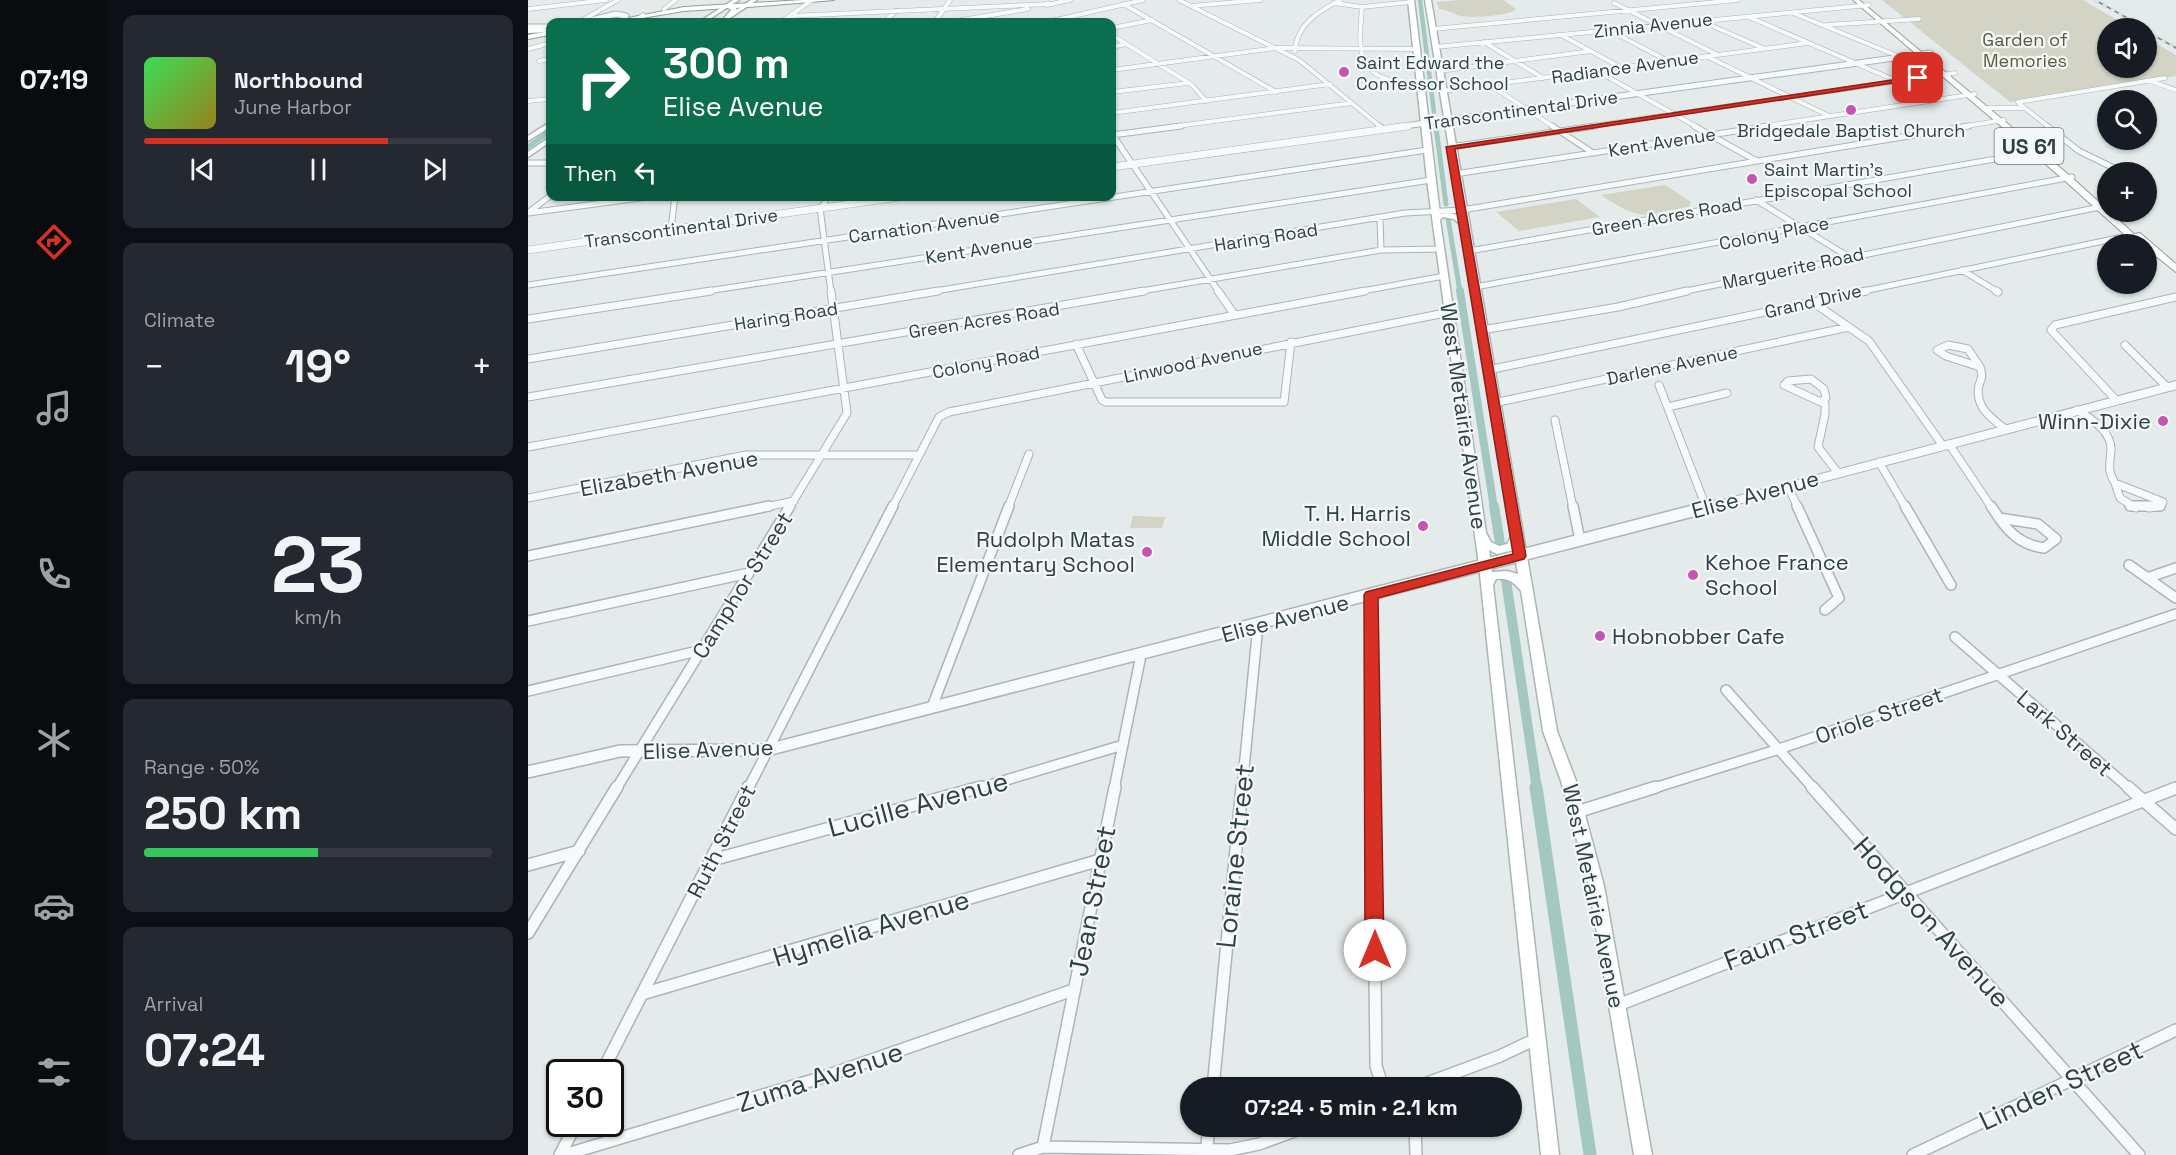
<!DOCTYPE html>
<meta charset="utf-8">
<style>
:root{--surface:#171b24;--page:#242831;--text:#f1f3f6;--muted:#9ea1a6;--line:#363941;--accent:#d93025}
body{margin:0;font-family:"Space Grotesk",sans-serif;background:var(--page);color:var(--text);height:100vh;display:flex;flex-direction:column;font-size:22px;white-space:nowrap}
*{box-sizing:border-box;margin:0}
p{font-size:20px;color:var(--muted)}
.icon{flex:none;width:33px;height:33px;fill:none;stroke:currentColor;stroke-width:2;stroke-linecap:round;stroke-linejoin:round}
.map{position:relative;flex:1;overflow:hidden}
.sheet{display:flex;flex-direction:column;gap:15px;padding:15px;background:#0d0f14;width:420px}
.sheet>*{flex:none}
.banner{position:absolute;left:18px;top:18px;width:570px;height:183px;border-radius:12px;box-shadow:0 2px 4px #0004;background:#0b6e4f;color:#fff;overflow:hidden}
.buttons{position:absolute;left:1569px;top:18px;display:grid;gap:12px}
.buttons a{display:grid;place-items:center;width:60px;height:60px;border-radius:50%;background:var(--surface);box-shadow:0 2px 4px #0004;font-size:30px}
.speed{position:absolute;left:18px;top:1059px;display:flex;gap:12px;font-size:30px;font-weight:700;text-align:center}
.speed>*{display:grid;place-content:center;width:78px;height:78px;border-radius:50%;background:var(--surface);box-shadow:0 2px 4px #0004;line-height:1}
.speed .limit{border:3px solid #111;border-radius:9px;background:#fff;color:#111}
.pin{position:absolute;display:grid;place-items:center;width:51px;height:51px;color:#fff;margin:-26px;border-radius:12px;box-shadow:0 3px 9px #0006}
.me{position:absolute;width:66px;margin:-33px;rotate:0deg;stroke-linejoin:round;filter:drop-shadow(0 0 4px #0008)}
.turn{display:flex;align-items:center;gap:21px;height:126px;padding:0 18px;font-size:27px}
.turn .icon{width:78px;height:78px;stroke-width:2.5}
.turn b{display:block;font-size:42px;line-height:51px}
.then{display:flex;align-items:center;height:57px;padding:0 18px;background:#0003;gap:12px;font-size:22px}
.big{font-size:45px;font-weight:700;line-height:1.1}
.sheet .tile{flex:1;display:flex;flex-direction:column;justify-content:center;gap:9px;min-width:0;padding:0 21px;border-radius:12px;background:var(--page)}
.sheet .dial{align-items:center;gap:0}
.dial b{font-size:78px;line-height:1}
.song{display:flex;align-items:center;gap:18px}
.cover{width:72px;height:72px;border-radius:9px;background:linear-gradient(135deg,hsl(130 70% 55%),hsl(50 70% 35%))}
.played{height:6px;border-radius:3px;background:linear-gradient(90deg,var(--accent) 70%,var(--line) 70%)}
.keys{display:flex;justify-content:space-around;direction:ltr}
.heat{display:flex;justify-content:space-between;align-items:center;font-size:33px;direction:ltr}
.charge{height:9px;border-radius:4px;background:linear-gradient(90deg,#34c759 50%,var(--line) 0)}
.trip{position:absolute;left:652px;top:1077px;width:342px;height:60px;border-radius:30px;background:var(--surface);box-shadow:0 2px 4px #0004;font-weight:700;line-height:60px;text-align:center}
main{display:flex;flex:1;min-height:0}
.dock{display:flex;flex-direction:column;width:108px;justify-content:space-around;align-items:center;background:#090b0e;color:var(--muted)}
.dock .icon{width:42px;height:42px}
.dock .current{color:var(--accent)}
.dock b{font-size:27px;color:var(--text)}
.map>svg:first-child{display:block}
.green{fill:#d3d4c6}
.lines{fill:none;stroke-linecap:round;stroke-linejoin:round}
.canal-far4{stroke:#a3c8c2;stroke-width:4.5}
.canal-far3{stroke:#a3c8c2;stroke-width:5}
.canal-far2{stroke:#a3c8c2;stroke-width:8}
.canal-far1{stroke:#a3c8c2;stroke-width:10}
.canal{stroke:#a3c8c2;stroke-width:13}
.minor-far4-casing{stroke:#aab5b5;stroke-width:5}
.minor-far3-casing{stroke:#aab5b5;stroke-width:7}
.minor-far2-casing{stroke:#aab5b5;stroke-width:9}
.minor-far1-casing{stroke:#aab5b5;stroke-width:12}
.minor-casing{stroke:#aab5b5;stroke-width:14}
.tertiary-far3-casing{stroke:#aab5b5;stroke-width:7}
.tertiary-far2-casing{stroke:#aab5b5;stroke-width:8}
.tertiary-far1-casing{stroke:#aab5b5;stroke-width:10}
.tertiary-casing{stroke:#aab5b5;stroke-width:14}
.secondary-casing{stroke:#aab5b5;stroke-width:3}
.trunk-casing{stroke:#8da19f;stroke-width:2}
.motorway-casing{stroke:#8da19f;stroke-width:3}
.minor-far4{stroke:#f7fafa;stroke-width:4}
.minor-far3{stroke:#f7fafa;stroke-width:5}
.minor-far2{stroke:#f7fafa;stroke-width:7}
.minor-far1{stroke:#f7fafa;stroke-width:9}
.minor{stroke:#f7fafa;stroke-width:11}
.tertiary-far3{stroke:#f7fafa;stroke-width:5}
.tertiary-far2{stroke:#f7fafa;stroke-width:7}
.tertiary-far1{stroke:#f7fafa;stroke-width:8}
.tertiary{stroke:#f7fafa;stroke-width:11}
.secondary{fill:#fff;fill-rule:evenodd}
.trunk{fill:#fff;fill-rule:evenodd}
.motorway{fill:#fff;fill-rule:evenodd}
.rail-casing{stroke:#7f9492;stroke-width:2}
.rail{stroke:#f4f8f8;stroke-width:1.5;stroke-dasharray:4.5;stroke-linecap:butt}
.route{fill:#d93025;stroke:#8d1f18;stroke-width:1.5}
.poi-dot{fill:#c555b2;stroke:#f4f8f8;stroke-width:2}
.labels{text-anchor:middle;dominant-baseline:central;stroke-width:4.5;stroke-linejoin:round;paint-order:stroke}
.far-street-label{font-size:18px;fill:#2d4242;stroke:#f4f8f8}
.far-park-label{font-size:18px;fill:#595d3b;stroke:#f4f8f8}
.far-poi-label{font-size:18px;fill:#2d4242;stroke:#f4f8f8;text-anchor:start}
.shield{fill:#f4f8f8;stroke:#697979;stroke-width:1.5}
.shield-label{font-size:21px;font-weight:bold;fill:#2d4242}
.street-label{font-size:22px;fill:#2d4242;stroke:#f4f8f8}
.poi-label{font-size:22px;fill:#2d4242;stroke:#f4f8f8;text-anchor:end}
.near-street-label{font-size:27px;fill:#2d4242;stroke:#f4f8f8}
</style>
<main>
<nav class="dock">
<b>07:19</b>
<svg class="icon current" aria-label="directions" viewBox="0 0 24 24"><path d="M12 3l9 9-9 9-9-9zM9 14v-3h6M13 9l2 2-2 2"/></svg>
<svg class="icon" aria-label="music" viewBox="0 0 24 24"><path d="M9 18V5l10-2v13"/><circle cx="6" cy="18" r="3"/><circle cx="16" cy="16" r="3"/></svg>
<svg class="icon" aria-label="phone" viewBox="0 0 24 24"><path d="M5 4h4l2 5-3 2q2 4 5 5l2-3 5 2v4C11 20 4 13 5 4z"/></svg>
<svg class="icon" aria-label="climate" viewBox="0 0 24 24"><path d="M12 3v18M4 7l16 10M4 17L20 7"/></svg>
<svg class="icon" aria-label="car" viewBox="0 0 24 24"><path d="M5 17H2v-5l4-1 3-4h7l3 4 3 1v5h-3M9 17h6M6 11h13"/><circle cx="7" cy="17" r="2"/><circle cx="17" cy="17" r="2"/></svg>
<svg class="icon" aria-label="filters" viewBox="0 0 24 24"><path d="M4 7h16M4 17h16"/><circle cx="9" cy="7" r="2"/><circle cx="15" cy="17" r="2"/></svg>
</nav>
<section class="sheet">
<div class="tile">
<div class="song"><i class="cover"></i><div><b>Northbound</b><p>June Harbor</p></div></div>
<div class="played"></div>
<div class="keys"><svg class="icon" aria-label="previous" viewBox="0 0 24 24"><path d="M18 5L8 12l10 7zM5 5v14"/></svg><svg class="icon" aria-label="pause" viewBox="0 0 24 24"><path d="M8 5v14M16 5v14"/></svg><svg class="icon" aria-label="next" viewBox="0 0 24 24"><path d="M6 5l10 7-10 7zM19 5v14"/></svg></div>
</div>
<div class="tile"><p>Climate</p>
<div class="heat"><a>−</a><b class="big">19°</b><a>+</a></div>
</div>
<div class="tile dial"><b>23</b><p>km/h</p></div>
<div class="tile"><p>Range · 50%</p><b class="big">250 km</b><div class="charge"></div></div>
<div class="tile"><p>Arrival</p><b class="big">07:24</b></div>
</section>
<div class="map">
<svg width="1648" height="1155" viewBox="0 0 1648 1155">
<rect width="100%" height="100%" fill="#e5ebeb"/>
<path class="green" d="M931,0h44l13,9c-7,7 -41,9 -55,7 -7,-1 -10,-6 -22,-7l-2,-7z
M1354,0h201l48,28h-23v40h38l1,-30 29,17v21l-166,26z
M1137,185l26,17 -2,5c-45,6 -43,18 -88,-12z
M1048,199l24,18 -81,14 -23,-19z
M605,516l32,1 -3,11h-32z"/>
<g class="lines">
<path class="canal-far4" d="M892,0l14,112"/>
<path class="canal-far3" d="M908,127l10,77
M0,147l22,-16
M920,218l12,74"/>
<path class="canal-far2" d="M932,291l34,217"/>
<path class="canal-far1" d="M966,506l6,37
M978,580l31,209"/>
<path class="canal" d="M1008,787l54,368"/>
<defs>
<path id="minor-far4" d="M651,0l120,60 82,67
M806,3l28,4 49,-5
M1086,3l102,51
M519,5l23,-5
M597,5l151,87
M663,6l69,-6
M834,7c-5,56 -3,71 58,79
M0,9l78,-9
M136,9l12,-9
M1265,13l107,44
M262,16l261,-12
M1221,17l189,82
M1173,21l62,27
M51,22l39,-22
M106,22l9,-7
M253,22l31,-22
M356,22l12,-11
M407,22l15,-22
M421,22l79,-13
M519,22l96,-22
M1298,25l93,-6
M584,28l40,-8
M905,29l305,-29
M1081,30l59,31
M584,35l80,50 14,16
M1033,35l59,32
M956,42l59,36
M584,47l14,-3
M908,47l433,-42
M0,49l22,-6
M767,51c1,-26 24,-40 45,-51
M1178,56l123,60
M11,61l11,-2
M584,70l164,-22 140,1
M911,71l152,-20
M1069,71l100,56
M1622,81l26,9
M962,85l64,42
M914,91l366,-48
M584,92l76,-9
M0,101l22,-2
M1494,106l-4,-4 147,-24
M1494,106l27,21
M1456,108h41
M584,113l218,-29
M642,127l182,-24
M1057,127l370,-54
M1231,127l216,-33
M1432,127l44,-7"/>
<path id="minor-far3" d="M851,126l4,3
M1024,126l41,27
M1166,126l63,35
M1519,126l32,25 43,21
M584,134l107,158
M584,135l69,-9
M922,147l145,-21
M0,163h22
M927,174l314,-48
M1228,200l93,57
M297,203l-5,5 11,84
M1,212l21,-16
M0,213l127,-17
M852,218l1,32
M143,229l4,-33
M941,251l572,-100
M1434,270l36,22
M0,285l899,-135
M947,287l597,-110
M173,292l730,-112
M401,292l476,-79 57,-3 507,-84
M608,292l245,-42 59,-1
M829,292l87,-16
M1153,292l424,-86
M1331,292l259,-54 20,-1"/>
<path id="minor-far2" d="M690,291l16,23
M1468,291l2,1
M1283,301l58,40 74,105
M0,319l183,-28
M954,330l136,-23 69,-16
M548,344l26,56 4,2h178l7,-60
M1420,345l20,4 12,18 -34,-11 -9,-6z
M1597,345l42,42
M0,359l410,-68
M1452,367c3,9 2,10 -1,18 -5,21 12,33 26,44
M960,370l378,-79
M1131,385l47,122
M0,397l616,-106
M1588,400l-65,-70 4,-5 121,-28
M1294,401l4,-3 -2,-9 -13,-10 -23,2 -4,4 41,19v10l-7,33 20,26
M966,403l355,-76
M1140,407l59,-14
M1549,410c14,8 35,22 34,40 -1,15 -4,20 4,33
M1027,420l18,88
M1421,444l43,64
M0,447l837,-156
M1351,462l27,46
M1587,483l48,19 -2,4 -12,2
M1587,483l5,15 16,10
M1260,486l10,22
M0,498l218,-43h173
M233,508l33,-7
M261,508l58,-95 -16,-122
M364,508l47,-91 10,-5 501,-100
M480,508l21,-54"/>
<path id="minor-far1" d="M1045,506l7,34
M1269,506l42,92 -14,12
M1377,506l46,79
M1463,506l8,12
M1602,506h30
M1471,518l39,6 18,15 -12,9c-21,-3 -33,-13 -45,-30z
M0,556l241,-50
M1601,565l47,33
M1619,578l29,-10
M843,595l2,194
M0,621l221,-48
M1427,637l175,152
M1198,690l88,99
M0,691l174,-41
M404,707l77,-201
M88,789l174,-283
M220,789l145,-283
M448,789l147,-44
M586,789l27,-134
M714,789l16,-164
M1123,789l128,-40 397,-135
M1646,789l2,-1"/>
<path id="minor" d="M845,787l3,279 7,22
M1284,787l327,368
M1600,787l48,42
M1052,811l76,-24
M184,860l269,-73
M0,865l51,-14
M0,933l89,-146
M114,994l458,-134
M1090,1005l558,-217
M74,1072l146,-285
M685,1088l29,-301
M886,1088l86,-32 38,-18
M887,1126l1,29
M515,1147l72,-360
M32,1155l16,-31
M36,1155l256,-77 253,-88
M491,1155l24,-8 187,3 29,-6 49,-18
M678,1155l3,-29
M1385,1155l263,-125"/>
<path id="tertiary-far3" d="M55,22l33,-8 10,2
M0,27h22
M869,127l533,-74"/>
<path id="tertiary-far2" d="M584,167l296,-41
M0,250l378,-54"/>
<path id="tertiary-far1" d="M1179,508l469,-123"/>
<path id="tertiary" d="M0,772l92,-21 147,-1 945,-244"/>
<path id="secondary" d="M205,0h6l-34,22h-6z
M223,0h6l-33,22h-5z
M880,0h6l26,214 10,-1 10,3 -35,-216h6l126,731 19,50 28,105 48,269h-18l-45,-269 -28,-105 -18,-50 -22,-140c-8,-9 -12,-13 -25,-12l-3,6 66,570h-18l-62,-590 -52,-385zM915,217l11,2 8,7 50,309 -5,9 -8,2 -8,-4 -5,-9 -46,-313zM961,550l8,4 17,-4 4,24 -11,-3 -15,1z
M22,122v5l-22,14v-5z
M22,137v5l-22,15v-5z"/>
<path id="trunk" d="M275,0h31l-98,8 1,2 -12,12 -3,-2 9,-10 -3,-2 -44,3 -66,11h-10l76,-15z
M1325,0h6l210,175 65,59 6,-1 36,31v8l-30,-24v-4h-11l-72,-65z
M22,31v4l-22,4v-4z"/>
<path id="motorway" d="M22,28v4l-22,1v-4z"/>
</defs>
<use href="#minor-far4" class="minor-far4-casing"/>
<use href="#minor-far3" class="minor-far3-casing"/>
<use href="#minor-far2" class="minor-far2-casing"/>
<use href="#minor-far1" class="minor-far1-casing"/>
<use href="#minor" class="minor-casing"/>
<use href="#tertiary-far3" class="tertiary-far3-casing"/>
<use href="#tertiary-far2" class="tertiary-far2-casing"/>
<use href="#tertiary-far1" class="tertiary-far1-casing"/>
<use href="#tertiary" class="tertiary-casing"/>
<use href="#secondary" class="secondary-casing"/>
<use href="#trunk" class="trunk-casing"/>
<use href="#motorway" class="motorway-casing"/>
<use href="#minor-far4" class="minor-far4"/>
<use href="#minor-far3" class="minor-far3"/>
<use href="#minor-far2" class="minor-far2"/>
<use href="#minor-far1" class="minor-far1"/>
<use href="#minor" class="minor"/>
<use href="#tertiary-far3" class="tertiary-far3"/>
<use href="#tertiary-far2" class="tertiary-far2"/>
<use href="#tertiary-far1" class="tertiary-far1"/>
<use href="#tertiary" class="tertiary"/>
<use href="#secondary" class="secondary"/>
<use href="#trunk" class="trunk"/>
<use href="#motorway" class="motorway"/>
<defs>
<path id="rail" d="M1567,0l50,28
M1618,31l30,17"/>
</defs>
<use href="#rail" class="rail-casing"/>
<use href="#rail" class="rail"/>
</g>
<path class="route" d="M1390,76l2,3 -465,70 71,407 -2,3 -146,39 6,352 -3,6 -6,2 -7,-2 -3,-6 -1,-355 2,-3 147,-38 -67,-407z"/>
<g class="poi-dot">
<circle cx="816" cy="72" r="6"/>
<circle cx="1323" cy="110" r="6"/>
<circle cx="1224" cy="179" r="6"/>
<circle cx="1635" cy="421" r="6"/>
<circle cx="895" cy="526" r="6"/>
<circle cx="619" cy="552" r="6"/>
<circle cx="1165" cy="575" r="6"/>
<circle cx="1072" cy="636" r="6"/>
</g>
<g class="labels">
<g class="far-street-label">
<text transform="translate(1125 25) rotate(-6)">Zinnia Avenue</text>
<text transform="translate(1097 67) rotate(-8)">Radiance Avenue</text>
<text transform="translate(993 110) rotate(-8)">Transcontinental Drive</text>
<text transform="translate(1134 142) rotate(-9)">Kent Avenue</text>
<text transform="translate(1139 216) rotate(-10)">Green Acres Road</text>
<text transform="translate(396 226) rotate(-8)">Carnation Avenue</text>
<text transform="translate(153 228) rotate(-8)">Transcontinental Drive</text>
<text transform="translate(1246 233) rotate(-11)">Colony Place</text>
<text transform="translate(738 237) rotate(-9)">Haring Road</text>
<text transform="translate(451 249) rotate(-9)">Kent Avenue</text>
<text transform="translate(1265 268) rotate(-12)">Marguerite Road</text>
<text transform="translate(1285 301) rotate(-13)">Grand Drive</text>
<text transform="translate(258 316) rotate(-9)">Haring Road</text>
<text transform="translate(456 320) rotate(-9)">Green Acres Road</text>
<text transform="translate(458 362) rotate(-11)">Colony Road</text>
<text transform="translate(665 362) rotate(-12)">Linwood Avenue</text>
<text transform="translate(1144 365) rotate(-12)">Darlene Avenue</text>
</g>
<g class="far-park-label">
<text x="1497" y="39">Garden of<tspan x="1497" dy="21">Memories</tspan></text>
</g>
<g class="far-poi-label">
<text x="828" y="62">Saint Edward the<tspan x="828" dy="21">Confessor School</tspan></text>
<text x="1323" y="130" text-anchor="middle">Bridgedale Baptist Church</text>
<text x="1236" y="169">Saint Martin's<tspan x="1236" dy="21">Episcopal School</tspan></text>
</g>
<rect class="shield" x="1466.5" y="128" width="69" height="36" rx="4.5"/>
<g class="shield-label">
<text x="1501" y="146">US 61</text>
</g>
<g class="street-label">
<text transform="translate(936 416) rotate(82)">West Metairie Avenue</text>
<text transform="translate(141 473) rotate(-10)">Elizabeth Avenue</text>
<text transform="translate(1227 494) rotate(-15)">Elise Avenue</text>
<text transform="translate(214 585) rotate(-58)">Camphor Street</text>
<text transform="translate(757 618) rotate(-15)">Elise Avenue</text>
<text transform="translate(1351 715) rotate(-19)">Oriole Street</text>
<text transform="translate(1537 733) rotate(41)">Lark Street</text>
<text transform="translate(180 749) rotate(-2)">Elise Avenue</text>
<text transform="translate(193 841) rotate(-63)">Ruth Street</text>
<text transform="translate(1066 896) rotate(78)">West Metairie Avenue</text>
</g>
<g class="poi-label">
<text x="1623" y="421">Winn-Dixie</text>
<text x="883" y="513">T. H. Harris<tspan x="883" dy="25">Middle School</tspan></text>
<text x="607" y="539">Rudolph Matas<tspan x="607" dy="25">Elementary School</tspan></text>
<text x="1177" y="562" text-anchor="start">Kehoe France<tspan x="1177" dy="25">School</tspan></text>
<text x="1084" y="636" text-anchor="start">Hobnobber Cafe</text>
</g>
<g class="near-street-label">
<text transform="translate(390 804) rotate(-15)">Lucille Avenue</text>
<text transform="translate(707 856) rotate(-84)">Loraine Street</text>
<text transform="translate(564 901) rotate(-79)">Jean Street</text>
<text transform="translate(1404 922) rotate(48)">Hodgson Avenue</text>
<text transform="translate(343 928) rotate(-17)">Hymelia Avenue</text>
<text transform="translate(1268 935) rotate(-21)">Faun Street</text>
<text transform="translate(292 1077) rotate(-18)">Zuma Avenue</text>
<text transform="translate(1533 1085) rotate(-25)">Linden Street</text>
</g>
</g>
</svg>
<div class="buttons">
<a><svg class="icon" aria-label="sound" viewBox="0 0 24 24"><path d="M4 9h4l5-4v14l-5-4H4zM17 9q2 3 0 6"/></svg></a>
<a><svg class="icon" aria-label="search" viewBox="0 0 24 24"><circle cx="10" cy="10" r="6"/><path d="M15 15l6 6"/></svg></a>
<a>+</a>
<a>−</a>
</div>
<div class="speed"><div class="limit">30</div></div>
<div class="pin" style="left:1390px;top:78px;background:#d93025"><svg class="icon" aria-label="arrive" viewBox="0 0 24 24"><path d="M6 21V4h12l-3 4 3 4H6"/></svg></div>
<svg class="me" style="left:847px;top:950px" viewBox="-20 -20 40 40"><circle r="19" fill="#fff"/><path d="M0-13L10 11 0 6-10 11z" fill="#d93025"/></svg>
<div class="trip">07:24 · 5 min · 2.1 km</div>
<div class="banner">
<div class="turn"><svg class="icon" aria-label="right" viewBox="0 0 24 24"><path d="M7 20v-9h11M14 6l5 5-5 5"/></svg><div><b>300 m</b>Elise Avenue</div></div>
<div class="then">Then<svg class="icon" aria-label="left" viewBox="0 0 24 24"><path d="M17 20v-9H6M10 6l-5 5 5 5"/></svg></div>
</div>
</div>
</main>
